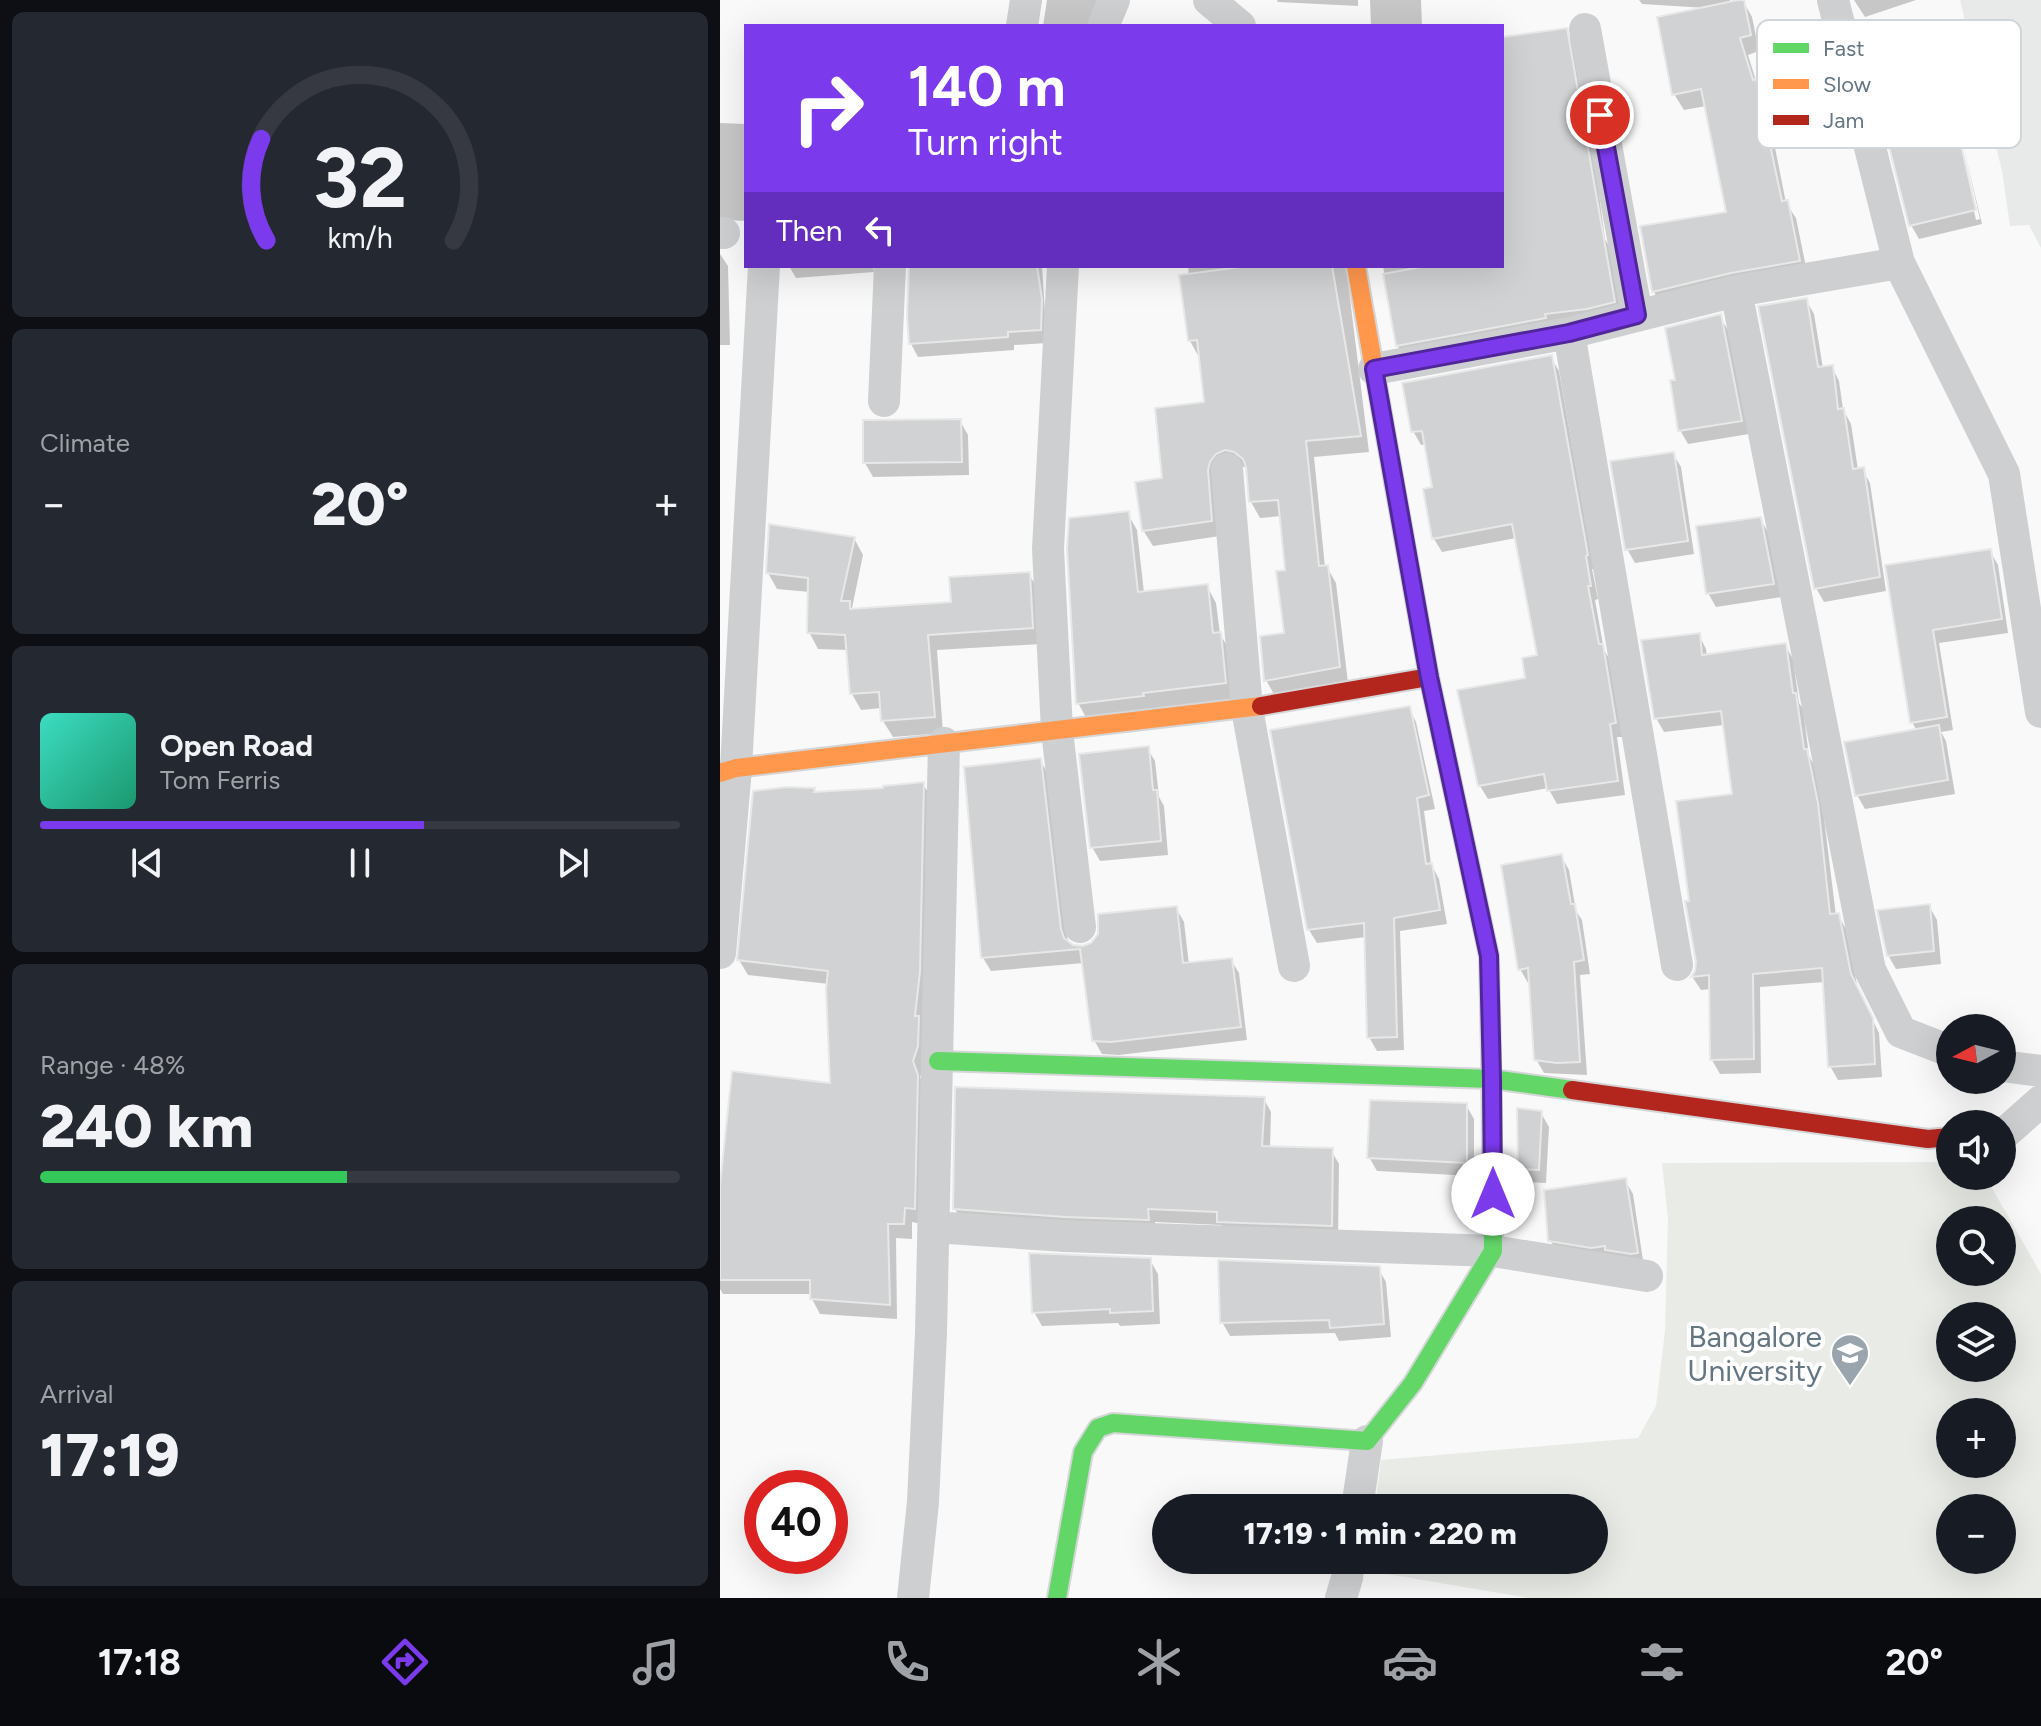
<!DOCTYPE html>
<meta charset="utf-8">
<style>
:root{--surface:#171b24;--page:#242831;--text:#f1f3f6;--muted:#9ea1a6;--line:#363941;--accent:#7c3aed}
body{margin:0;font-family:Figtree,sans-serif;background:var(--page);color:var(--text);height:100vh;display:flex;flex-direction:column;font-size:30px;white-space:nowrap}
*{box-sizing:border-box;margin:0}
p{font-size:26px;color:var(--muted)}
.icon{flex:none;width:44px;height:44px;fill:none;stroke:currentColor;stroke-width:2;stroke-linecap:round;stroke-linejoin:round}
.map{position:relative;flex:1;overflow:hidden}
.details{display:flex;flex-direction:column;gap:12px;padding:12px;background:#0d0f14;width:720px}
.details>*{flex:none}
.hud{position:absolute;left:24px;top:24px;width:760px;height:244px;border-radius:0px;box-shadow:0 8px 32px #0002;background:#7c3aed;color:#fff;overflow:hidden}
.needle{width:52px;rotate:263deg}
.controls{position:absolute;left:1216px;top:1014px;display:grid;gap:16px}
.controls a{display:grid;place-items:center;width:80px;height:80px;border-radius:50%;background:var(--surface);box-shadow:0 8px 32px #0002;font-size:40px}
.speed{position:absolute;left:24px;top:1470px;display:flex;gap:16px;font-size:40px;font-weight:700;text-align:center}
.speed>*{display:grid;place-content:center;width:104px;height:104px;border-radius:50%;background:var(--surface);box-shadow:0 8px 32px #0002;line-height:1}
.speed .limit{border:12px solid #d22;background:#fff;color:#111}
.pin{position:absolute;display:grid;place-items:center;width:68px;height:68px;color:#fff;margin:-34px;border:4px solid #fff;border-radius:50%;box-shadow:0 2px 8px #0007}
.me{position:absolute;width:88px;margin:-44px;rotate:0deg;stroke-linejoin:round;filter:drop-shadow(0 0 6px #0008)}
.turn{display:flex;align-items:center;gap:28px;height:168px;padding:0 32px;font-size:36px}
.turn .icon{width:104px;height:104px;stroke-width:2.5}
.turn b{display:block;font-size:56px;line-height:68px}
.then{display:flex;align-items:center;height:76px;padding:0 32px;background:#0003;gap:16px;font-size:30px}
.big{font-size:60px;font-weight:800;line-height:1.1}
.details .card{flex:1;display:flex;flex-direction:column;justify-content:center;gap:12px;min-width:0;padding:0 28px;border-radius:12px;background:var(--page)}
.details .dial{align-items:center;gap:0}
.dial svg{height:208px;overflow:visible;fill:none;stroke:var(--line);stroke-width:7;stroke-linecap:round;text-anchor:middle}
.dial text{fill:var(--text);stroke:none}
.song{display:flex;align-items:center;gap:24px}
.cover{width:96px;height:96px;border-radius:12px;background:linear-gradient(135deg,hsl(170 70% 55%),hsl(160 70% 35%))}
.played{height:8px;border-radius:4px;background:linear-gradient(90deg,var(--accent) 60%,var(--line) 60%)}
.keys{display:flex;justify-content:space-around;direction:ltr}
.heat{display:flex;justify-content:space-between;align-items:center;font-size:44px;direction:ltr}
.charge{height:12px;border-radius:6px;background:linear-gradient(90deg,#34c759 48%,var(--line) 0)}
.trip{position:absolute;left:432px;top:1494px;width:456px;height:80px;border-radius:40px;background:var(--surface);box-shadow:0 8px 32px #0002;font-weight:800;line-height:80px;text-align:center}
.dock{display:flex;height:128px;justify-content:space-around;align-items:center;background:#090b0e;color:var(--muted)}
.dock .icon{width:56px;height:56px}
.dock .current{color:var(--accent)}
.dock b{font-size:36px;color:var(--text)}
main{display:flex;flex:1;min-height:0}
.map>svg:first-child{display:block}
.built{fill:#e8e9e9}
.green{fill:#e8ebe6;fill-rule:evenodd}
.shadow{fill:#0003}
.building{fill:#d0d2d3;stroke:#e8e8e8;stroke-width:2}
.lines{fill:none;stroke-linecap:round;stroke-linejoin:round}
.fast-casing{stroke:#d5d6d7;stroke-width:22}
.slow-casing{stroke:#d5d6d7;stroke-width:22}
.jam-casing{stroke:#d5d6d7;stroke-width:22}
.street{stroke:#cecfd0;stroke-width:32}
.fast{stroke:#63d668;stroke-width:18}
.slow{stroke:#ff974d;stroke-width:18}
.jam{stroke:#b3261e;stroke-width:18}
.route-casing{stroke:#51269a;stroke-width:20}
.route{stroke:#7c3aed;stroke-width:14}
.labels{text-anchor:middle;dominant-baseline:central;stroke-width:8;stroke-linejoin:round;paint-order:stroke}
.poi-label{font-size:30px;fill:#657683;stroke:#fff;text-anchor:end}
.key{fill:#fff;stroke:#d1d6da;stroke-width:2}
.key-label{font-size:22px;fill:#657683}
</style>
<main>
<section class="details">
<div class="card dial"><svg viewBox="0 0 100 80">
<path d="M14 69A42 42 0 1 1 86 69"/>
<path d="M14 69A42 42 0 0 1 12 30" stroke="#7c3aed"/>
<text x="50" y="56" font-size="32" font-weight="700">32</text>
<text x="50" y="72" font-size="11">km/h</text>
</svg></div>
<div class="card"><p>Climate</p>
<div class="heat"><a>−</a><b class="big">20°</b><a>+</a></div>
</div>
<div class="card">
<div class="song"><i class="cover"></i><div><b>Open Road</b><p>Tom Ferris</p></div></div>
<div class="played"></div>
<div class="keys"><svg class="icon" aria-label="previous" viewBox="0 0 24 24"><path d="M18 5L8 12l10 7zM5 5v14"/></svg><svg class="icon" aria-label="pause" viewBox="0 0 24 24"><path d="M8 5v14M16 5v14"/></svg><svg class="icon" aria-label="next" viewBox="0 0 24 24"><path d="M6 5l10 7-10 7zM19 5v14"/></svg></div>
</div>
<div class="card"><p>Range · 48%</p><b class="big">240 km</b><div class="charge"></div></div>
<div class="card"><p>Arrival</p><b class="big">17:19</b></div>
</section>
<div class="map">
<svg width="1321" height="1598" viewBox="0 0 1321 1598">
<rect width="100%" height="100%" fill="#f9f9f9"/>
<path class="built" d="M1240,0h81v248l-12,-23 -19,1 -8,-55z"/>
<path class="green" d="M1230,1162v14h35l56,98v324h-512l-160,-27 1,-11h224v-52h-219l6,-48 257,-22 18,-32 9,-75 3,-112 -6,-56zM1282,1220v52h-52v-52zM1230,1316h52v52h-52zM1230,1412h52v52h-52zM1282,1508v52h-52v-52z"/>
<path class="shadow" d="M327,0h58l-10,26h-52z
M557,0h81v6l-80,-4z
M650,0h51l1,26h-51z
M919,0h91v4l13,-3 9,16 7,34 -11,4 9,29 8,13 21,106 10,15 12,59 -145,31 -9,-16 -11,-64 86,-15 -23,-107 -22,4 -10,-16 32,-86 -64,-4z
M1134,0h62l-51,17z
M846,30l9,16 19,111 11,82 5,9 13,70 -216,43 -10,-16 -14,-79h119v-227z
M1209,36l8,14 23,86 -4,-4 20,88 4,-1 -17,-74 19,79 -63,15 -8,-14z
M0,123l26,1v97l-19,-1 -7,8z
M0,254l8,12 2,79h-10z
M69,266h84l1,6 -78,6z
M191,266h131l5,77 -33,2v5l-96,7 -7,-13z
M468,266h158l23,186 -55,5 11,110h2l9,16 12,100 -73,13 -9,-16 20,-45 1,-63 -5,-56 -22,2 -9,-16 -3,-32 -3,-3 -11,-1 -14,70 -67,10 -10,-16 22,-51 41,-75 -7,-47 -9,-16 -8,-64 7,-1z
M1086,300l8,14 9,54 9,-1 7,14 4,28 8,15 7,46 4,-1 8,14 16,108 -62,11 -8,-14z
M1000,317l8,13 21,104 -61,10 -8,-14 -3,-49z
M831,358l8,13 35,198h-2l6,30 -3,1 9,50 6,10 13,77h-6l8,58 -68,9 -9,-16 -60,11 -8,-13 -20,-94 68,-13 11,-22 -23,-119 -74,14 -8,-13 -9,-49 9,-1 -8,-45 -5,1 -8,-14z
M240,421l8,14 1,40 -96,2 -8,-14z
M953,454l8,13 13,87 -59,9 -8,-14z
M408,514l9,16 7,63 63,-7 9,17 4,31 10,17 4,49 -147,19 -9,-16z
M1040,519l8,13 13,65 -65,10 -8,-14z
M134,538l9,17 -11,53 1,3 100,-8 76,-29 9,16 3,54 -104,6 6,83 -50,4 -10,-16 -1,-13 -21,2 -9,-16 -4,-44 -30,-1 -9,-17 1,-40 -33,-3 -9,-16z
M1270,551l8,14 10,68 -69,10 14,87 -12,2 5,9 9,53 -90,15 -8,-14 60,-64 -5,-9 -25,-155z
M979,635l7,14 1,7 78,-11 8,14 6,44 4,6 6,47 5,9 10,53 12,98 2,-1 8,14 12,61 21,43 3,44 -44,3 -8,-14 -5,-84 -65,5 1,86 -41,1 -8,-14 -1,-71 -10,1 -8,-12 4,-7 -5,-69 42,-107 -10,-70 -60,7 -8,-14z
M689,708l7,14 19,87 -11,2 7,53 8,15 8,45 -47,7 4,119 -27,1 -8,-14 -3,-100 -49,6 -8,-13z
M427,748l8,13 4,36 5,9 4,49 -68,6 -8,-14z
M320,760l8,14 20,169 4,4 11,1 93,-40 8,14 5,43 42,-5 8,13 8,67 -128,15 -17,-1 -8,-14 -10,-77 -93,8 -8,-13z
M203,784l9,15 -6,263 -6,15 5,14 -3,133 -10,-2v17l-16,-1 1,81 -77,-5 -8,-15v-5h-89l-3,-5v-109h3l110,-95 -4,-101 -81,-9 -9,-15 74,-170 3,4 69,-4z
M841,856l8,14 7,41 6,9 8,54 -10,1 7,100 -43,-2 -8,-14 -5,-77 -3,1 -8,-14z
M1209,906l8,14 4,44 -45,5 -8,-14z
M544,1099l7,13 -1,37 61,1 8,14 -1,75 -111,-3 -6,-11 -66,-3 1,11 -193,-10 -8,-14z
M746,1105l8,14v57l-97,-5 -8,-14z
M821,1113l8,14 -3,56 -19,-1 -7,-14z
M905,1180l8,14 11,73 -86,-13 -8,-14z
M430,1260l8,14 2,50 -40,2 -2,-3 -76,3 -8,-14z
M658,1268l8,14 5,55 -52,4 -4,-8 -105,3 -8,-14z"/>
<path class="building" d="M1018,0h6l7,35 -11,3 13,42 3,-1 26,122 6,-1 12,61 -69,12 -79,19 -12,-66 86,-14 -25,-123 -29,6 -15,-78z
M847,28l48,274 -28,7 -42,5 1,4 -150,28 -13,-72 43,-8h76v-229z
M1210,34l26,99 2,-1 18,78 -67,16 -44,-175z
M189,266h128l5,33 -1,31 -33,2v5l-99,7 -2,-29z
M528,266h84l29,170 -55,5 13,125 9,-1 12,102 -76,14 -4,-45 24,-3 -8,-62 9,-1 -7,-70 -29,2 -3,-35 -3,-8 -9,-7 -9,-2 -9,4 -6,8 -2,8 4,51 -70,10 -7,-49 27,-4 -7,-70 49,-6 -7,-62 -9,1 -9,-66z
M1087,298l11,69 15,-2 5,44 6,-1 9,61 11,-2 16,110 -66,12 -56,-283z
M1001,314l21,107 -64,10 -8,-51h5l-10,-52z
M832,355l36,200 -2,1 5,30h-3l11,58h4l13,79 -6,1 8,57 -71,10 -3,-17 -66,12 -21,-96 68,-12 -3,-20 15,-3 -25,-131 -80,15 -9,-50 9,-2 -10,-56 -11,1 -9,-49z
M241,419l1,43 -99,1v-43z
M954,452l14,89 -63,9 -15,-89z
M409,511l9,81 70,-8 5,49 8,-1 5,51 -83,10 1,3 -68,8 -9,-155 2,-31z
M1041,517l13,67 -68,10 -10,-68z
M49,524l86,13 -14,64h9v8l101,-7 -2,-25 81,-5 3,56 -105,7 7,82 -54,4 -2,-29 -29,2 -5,-59 -38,-2 1,-55 -42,-5z
M1271,549l11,70 -69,11 14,87 -37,6 -25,-158z
M980,633l2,22 84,-12 7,50h3l8,56h3l11,54 12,111 9,-1 12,61 22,44 2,46 -47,3 -6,-99 -69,6 1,85 -44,1 -1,-85 -18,2 4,-6 1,-9 -11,-61h4l-13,-100 56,-7 -11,-83 -67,8 -13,-79z
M690,706l19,89 -12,3 9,66 6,-1 8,47 -46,8 3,119 -30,1 -3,-115 -57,7 -37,-200z
M1219,725l9,55 -93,16 -11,-54z
M429,746l4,44h4l4,51 -71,7 -11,-94z
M321,758l20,171 3,9 9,7 10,1 8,-3 7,-9v-20l79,-8 6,57 49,-5 9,69 -130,15 -19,-1 -12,-92 -99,9 -17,-191z
M204,782l-4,190 -5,44h4l-1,30 -5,15 5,14 -3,134 -10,-1 -1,16h-16l2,81 -80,-6v-19h-90v-95l12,-114 98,12 -4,-94 2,-18 -91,-11 16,-169 33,-4 29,1 -1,4 69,-4v-2z
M842,854l9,50h4l9,56 -10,2 6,100 -23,1 -23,-3 -6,-92 -10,2 -17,-105z
M1210,904l4,47 -47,5 -10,-46z
M235,1087l310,10 -3,49 71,2 -1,78 -115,-4v-10l-69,-3 1,11 -84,-3 -112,-8z
M650,1100l97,3v60l-100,-5z
M797,1108l25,3 -3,59 -21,-1z
M906,1178l12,75 -7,1 -26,-4v-4l-14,2 -43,-7 -4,-51z
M309,1253l122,5 2,53 -43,2v-4l-78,4z
M498,1260l162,6 4,58 -54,4 -1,-8 -109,3z"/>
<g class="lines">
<defs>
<path id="fast" d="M218,1061l554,18 80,11
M337,1598l26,-146 15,-24 15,-5 254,18 46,-58 80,-132 -2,-198"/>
<path id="slow" d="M636,266l38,216
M709,677l60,279 2,97
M0,773l16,-5 525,-62"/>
<path id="jam" d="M541,706l168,-29 -35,-195
M852,1090l356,49 22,-2"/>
</defs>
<use href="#fast" class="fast-casing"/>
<use href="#slow" class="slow-casing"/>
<use href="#jam" class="jam-casing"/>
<path class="street" d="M489,0l31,26
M1113,0l66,263 105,211 37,238
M302,26l4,-26
M383,26l11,-26
M865,29l52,286
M0,233h4
M343,266l-15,283 9,182 23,196
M1016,291l134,679 31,62 49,19
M849,333l108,632
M654,369l195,-36 167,-42 163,-28
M164,401l6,-135
M507,469l20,240 47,257
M0,953l16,-185 28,-502
M1282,1066l39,5
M1282,1133h3l36,-32
M214,1227l130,9 429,15 154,25
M637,1508l10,-67
M193,1598l10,-96 8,-169 13,-590
M621,1598l6,-20 2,-18"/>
<use href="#fast" class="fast"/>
<use href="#slow" class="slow"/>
<use href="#jam" class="jam"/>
</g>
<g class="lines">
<defs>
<path id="route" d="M773,1194l-1,-115 -3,-123 -60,-279 -55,-308 195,-36 68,-18 -37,-200"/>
</defs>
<use href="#route" class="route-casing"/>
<use href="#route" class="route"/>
</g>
<defs>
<symbol id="university-pin" viewBox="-11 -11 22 30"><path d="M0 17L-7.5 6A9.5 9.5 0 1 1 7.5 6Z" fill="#99a4ac" stroke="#fff"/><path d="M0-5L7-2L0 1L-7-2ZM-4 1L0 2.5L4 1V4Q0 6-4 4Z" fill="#fff"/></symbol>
</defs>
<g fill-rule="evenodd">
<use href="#university-pin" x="1108" y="1331" width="44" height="60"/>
</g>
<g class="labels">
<g class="poi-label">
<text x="1102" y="1336">Bangalore<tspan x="1102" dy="34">University</tspan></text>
</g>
</g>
<rect x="1037" y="20" width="264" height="128" rx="12" class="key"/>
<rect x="1053" y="43" width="36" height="10" fill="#63d668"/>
<rect x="1053" y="79" width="36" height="10" fill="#ff974d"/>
<rect x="1053" y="115" width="36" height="10" fill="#b3261e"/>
<g class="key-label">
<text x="1103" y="56">Fast</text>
<text x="1103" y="92">Slow</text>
<text x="1103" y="128">Jam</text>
</g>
</svg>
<div class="controls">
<a><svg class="needle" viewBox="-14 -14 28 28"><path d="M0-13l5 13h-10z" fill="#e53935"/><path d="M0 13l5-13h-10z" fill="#9ea1a6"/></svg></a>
<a><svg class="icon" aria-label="sound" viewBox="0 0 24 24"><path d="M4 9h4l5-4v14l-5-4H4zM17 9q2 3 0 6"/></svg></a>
<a><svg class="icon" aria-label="search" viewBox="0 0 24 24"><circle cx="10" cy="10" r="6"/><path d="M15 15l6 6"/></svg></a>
<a><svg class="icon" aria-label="layers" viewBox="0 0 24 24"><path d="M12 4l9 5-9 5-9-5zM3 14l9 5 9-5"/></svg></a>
<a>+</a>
<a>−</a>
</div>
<div class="speed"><div class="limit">40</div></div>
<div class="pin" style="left:880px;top:115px;background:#d93025"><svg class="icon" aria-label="arrive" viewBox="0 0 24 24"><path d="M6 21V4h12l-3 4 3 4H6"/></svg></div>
<svg class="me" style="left:773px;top:1194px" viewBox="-20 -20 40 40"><circle r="19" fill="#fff"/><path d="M0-13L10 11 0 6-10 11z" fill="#7c3aed"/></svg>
<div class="trip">17:19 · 1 min · 220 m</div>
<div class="hud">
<div class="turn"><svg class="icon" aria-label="right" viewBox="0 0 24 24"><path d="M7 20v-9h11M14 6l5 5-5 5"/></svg><div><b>140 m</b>Turn right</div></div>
<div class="then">Then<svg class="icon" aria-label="left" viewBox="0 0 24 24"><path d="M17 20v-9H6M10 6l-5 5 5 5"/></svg></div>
</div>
</div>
</main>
<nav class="dock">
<b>17:18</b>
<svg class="icon current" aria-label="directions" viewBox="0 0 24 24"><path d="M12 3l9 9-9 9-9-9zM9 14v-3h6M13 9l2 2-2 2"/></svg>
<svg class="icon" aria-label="music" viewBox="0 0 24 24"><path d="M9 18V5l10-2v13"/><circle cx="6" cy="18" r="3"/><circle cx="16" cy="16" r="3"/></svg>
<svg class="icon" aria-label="phone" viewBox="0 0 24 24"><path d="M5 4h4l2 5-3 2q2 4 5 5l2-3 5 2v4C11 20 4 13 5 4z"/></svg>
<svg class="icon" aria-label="climate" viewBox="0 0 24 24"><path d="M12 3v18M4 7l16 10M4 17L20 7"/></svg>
<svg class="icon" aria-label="car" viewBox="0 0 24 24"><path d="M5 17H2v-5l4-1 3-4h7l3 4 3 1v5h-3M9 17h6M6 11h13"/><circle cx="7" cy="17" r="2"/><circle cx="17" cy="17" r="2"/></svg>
<svg class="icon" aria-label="filters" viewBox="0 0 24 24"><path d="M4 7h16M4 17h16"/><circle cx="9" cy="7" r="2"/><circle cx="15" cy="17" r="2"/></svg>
<b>20°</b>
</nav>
